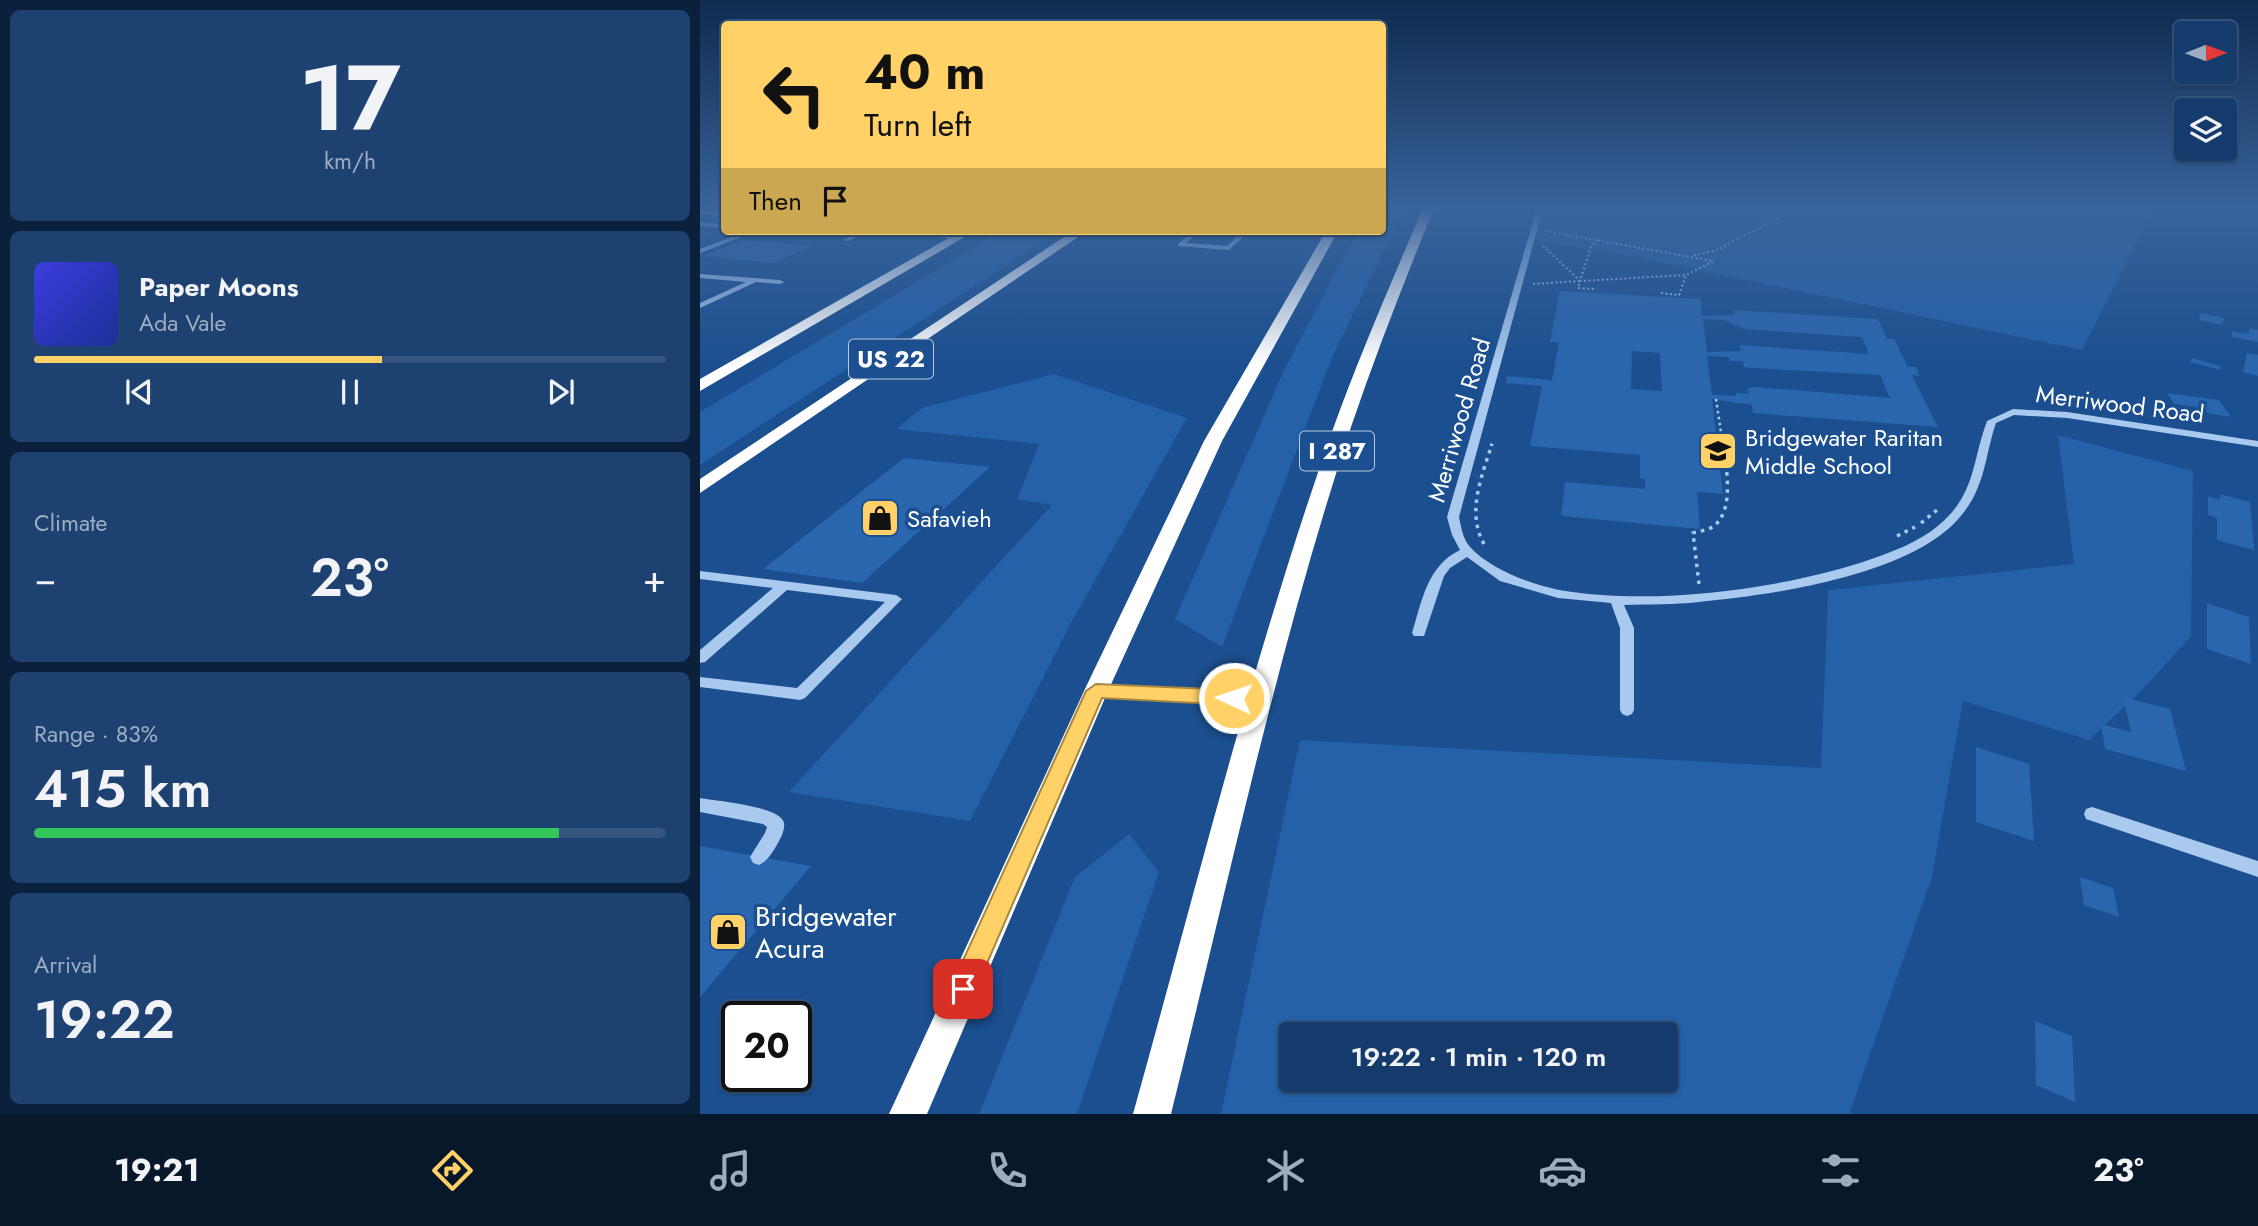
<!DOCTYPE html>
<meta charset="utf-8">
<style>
:root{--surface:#143b6b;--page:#1d4271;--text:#f1f3f6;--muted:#9dadc1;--line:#33557e;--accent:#ffd166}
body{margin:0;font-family:Jost,sans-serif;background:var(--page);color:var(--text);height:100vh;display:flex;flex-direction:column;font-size:26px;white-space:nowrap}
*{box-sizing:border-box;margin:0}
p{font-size:23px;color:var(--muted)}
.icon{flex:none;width:38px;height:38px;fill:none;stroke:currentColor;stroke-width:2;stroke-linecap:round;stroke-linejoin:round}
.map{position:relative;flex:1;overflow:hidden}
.panel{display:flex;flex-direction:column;gap:10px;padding:10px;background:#0b203b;width:700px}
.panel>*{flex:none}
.hud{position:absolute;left:21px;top:21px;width:665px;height:214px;border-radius:7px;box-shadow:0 2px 5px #0004,0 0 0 2px var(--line);background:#ffd166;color:#111;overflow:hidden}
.needle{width:46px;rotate:89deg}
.controls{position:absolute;left:1474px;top:21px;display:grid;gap:14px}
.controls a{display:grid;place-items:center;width:63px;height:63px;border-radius:7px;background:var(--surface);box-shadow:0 2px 5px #0004,0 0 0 2px var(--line);font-size:35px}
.speed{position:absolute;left:21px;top:1001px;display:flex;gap:14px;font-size:35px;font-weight:700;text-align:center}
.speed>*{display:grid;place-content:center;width:91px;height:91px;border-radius:50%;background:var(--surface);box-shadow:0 2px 5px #0004,0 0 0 2px var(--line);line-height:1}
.speed .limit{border:4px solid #111;border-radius:10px;background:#fff;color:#111}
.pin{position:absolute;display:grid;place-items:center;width:60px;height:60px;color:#fff;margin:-30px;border-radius:14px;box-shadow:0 4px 10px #0006}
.me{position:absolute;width:77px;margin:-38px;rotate:273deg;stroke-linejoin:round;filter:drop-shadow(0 0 5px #0008)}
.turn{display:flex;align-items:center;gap:24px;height:147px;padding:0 28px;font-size:32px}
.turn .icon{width:91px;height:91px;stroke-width:2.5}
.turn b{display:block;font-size:49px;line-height:60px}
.then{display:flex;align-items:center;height:66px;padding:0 28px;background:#0003;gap:14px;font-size:26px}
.big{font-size:52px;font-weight:600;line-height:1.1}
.panel .card{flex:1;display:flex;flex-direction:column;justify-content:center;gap:10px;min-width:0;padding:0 24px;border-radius:10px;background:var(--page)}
.panel .dial{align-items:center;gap:0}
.dial b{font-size:91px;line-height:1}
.song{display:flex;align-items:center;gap:21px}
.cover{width:84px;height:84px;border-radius:10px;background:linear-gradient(135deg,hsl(240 70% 55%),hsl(230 70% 35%))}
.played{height:7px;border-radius:4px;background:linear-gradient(90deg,var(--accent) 55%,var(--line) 55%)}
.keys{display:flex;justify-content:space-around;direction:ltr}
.heat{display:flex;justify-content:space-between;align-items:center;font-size:38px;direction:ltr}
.charge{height:10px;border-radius:5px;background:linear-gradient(90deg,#34c759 83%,var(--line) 0)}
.trip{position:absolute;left:579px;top:1022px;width:399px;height:70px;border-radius:7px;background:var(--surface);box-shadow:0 2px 5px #0004,0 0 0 2px var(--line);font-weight:600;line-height:70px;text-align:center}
.tab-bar{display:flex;height:112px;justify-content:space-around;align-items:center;background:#08182b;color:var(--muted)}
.tab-bar .icon{width:49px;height:49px}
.tab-bar .on{color:var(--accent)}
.tab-bar b{font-size:32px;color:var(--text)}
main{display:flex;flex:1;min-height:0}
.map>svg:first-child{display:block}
.green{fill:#2461a8;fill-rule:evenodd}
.building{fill:#2a66ad;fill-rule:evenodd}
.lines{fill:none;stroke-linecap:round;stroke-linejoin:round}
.path-far2{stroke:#a9c9ee;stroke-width:2;stroke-dasharray:2 2.5;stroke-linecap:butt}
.path-far1{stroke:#a9c9ee;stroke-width:2.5;stroke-dasharray:2.5 3.5;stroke-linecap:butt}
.path{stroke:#a9c9ee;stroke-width:3.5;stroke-dasharray:3.5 5;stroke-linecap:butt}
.minor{fill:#a9c9ee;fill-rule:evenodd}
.highway{fill:#fff;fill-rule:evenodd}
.route{fill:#ffd166;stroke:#a68842;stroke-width:2}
.labels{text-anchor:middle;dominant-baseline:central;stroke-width:7;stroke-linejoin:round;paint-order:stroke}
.shield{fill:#1b4f8f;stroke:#bbcadd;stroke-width:2}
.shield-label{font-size:23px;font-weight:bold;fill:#fff}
.street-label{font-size:24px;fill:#fff;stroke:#1b4f8f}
.poi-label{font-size:24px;fill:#fff;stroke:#1b4f8f;text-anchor:start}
.near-poi-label{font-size:28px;fill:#fff;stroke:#1b4f8f;text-anchor:start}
</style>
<main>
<section class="panel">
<div class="card dial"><b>17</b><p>km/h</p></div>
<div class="card">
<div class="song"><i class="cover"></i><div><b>Paper Moons</b><p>Ada Vale</p></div></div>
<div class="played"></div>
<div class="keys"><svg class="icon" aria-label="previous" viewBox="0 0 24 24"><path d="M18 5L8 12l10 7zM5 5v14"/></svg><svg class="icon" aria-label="pause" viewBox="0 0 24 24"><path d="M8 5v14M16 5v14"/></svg><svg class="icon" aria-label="next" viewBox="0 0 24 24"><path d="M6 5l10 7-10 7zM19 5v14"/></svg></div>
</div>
<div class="card"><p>Climate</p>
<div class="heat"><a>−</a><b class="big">23°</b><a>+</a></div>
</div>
<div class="card"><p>Range · 83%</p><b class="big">415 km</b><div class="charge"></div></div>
<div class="card"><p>Arrival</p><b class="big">19:22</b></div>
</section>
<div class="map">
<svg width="1558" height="1114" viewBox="0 0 1558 1114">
<rect width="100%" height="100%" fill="#1b4f8f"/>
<path class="green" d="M685,208h19l-73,152 -109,287 -47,-28 109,-249 74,-139h24z
M840,208h614l-72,142 -450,-94 -102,-17z
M302,231h57l-359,234v-53z
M354,374l133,44 -114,201 -103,202 -181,-29 263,-287 -35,-6 22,-55 -143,-15 26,-21z
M1358,435l135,36 -2,165 -45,50 -57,54 -126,-39 -31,176 -83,237h-628l79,-374 521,28 7,-178 246,-26zM592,1034h374v46h-374z
M429,834l30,38 -82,242h-98l96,-237z"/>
<path class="building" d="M44,240l68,6 -39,17 -70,-7z
M860,291l141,8 1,17 33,-1 -1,-5 144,9 9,20h7l14,28h8l4,9 -8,-1 26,52 -185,-14 -1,-8 -40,-6 11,95 -26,-2 3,37 -139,-13 4,-34 80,7v-10l-5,-1v-23l-110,-9 12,-60 -36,-3 1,-7 45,4 7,-38h-9zM1003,319l21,1 21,9 117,8 7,17 -130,-9 2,6 -34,1zM932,351l28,2 2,38 -31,-2zM1007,356l22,1 1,4h13l1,6 8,1 128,7 10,23 -135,-11 -7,1 1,6 -13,-1v3l-24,-1z
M1501,313l23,5 -2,7 -23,-5z
M1549,328l9,2v12l-26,-5v-6l17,3z
M1547,353l11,2v21l-15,-4z
M1492,358l29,8 -1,4 -30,-8z
M1467,393l52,7 12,17 -24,-4 -4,-5 -29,-4z
M204,458l86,9 -128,116 -99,-14z
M1520,494l30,8 4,48 -37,-10v-22l-9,-3v-19l12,4z
M1507,603l42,14 2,47 -44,-15z
M1423,697l47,12 16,62 -81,-22 -4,-25 30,8z
M1276,747l53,17 5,77 -58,-19z
M0,846l111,20 -111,131z
M1380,877l33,11 6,29 -35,-12z
M1335,1021l37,15 3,66 -39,-17z"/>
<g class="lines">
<path class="path-far2" d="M845,231l168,30
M898,240l-7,7 -11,34 106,-6 28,-14
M843,246l37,35 -2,7 16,1
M994,255l21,-4 82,-43
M833,284l47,-3
M961,293l18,2 7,-20"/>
<path class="path-far1" d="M1016,399l7,47
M791,446l1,-3"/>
<path class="path" d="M1221,523l16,-13
M1197,536l18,-9
M784,544c-18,-32 -2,-68 8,-100
M999,584l-6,-51c6,-2 16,-3 21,-7 21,-17 12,-60 9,-82"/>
<path class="minor" d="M837,208h6l-84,309c2,10 4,22 11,30 20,22 60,37 89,43 93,16 216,0 304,-28 26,-9 55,-19 76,-37 37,-31 33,-64 48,-104l26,-12 54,3 191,29v6l-191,-29 -53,-3 -18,8c-11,32 -10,60 -32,89 -46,63 -192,83 -265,90 -25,3 -50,2 -75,3l10,23v82l-2,4 -5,2 -5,-2 -2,-4v-82l-9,-25 -53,-5 -58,-17 -33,-24 -17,11 -6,8 -20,60h-10l-2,-3c10,-32 15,-67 48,-83l-8,-15 -5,-18z
M0,210l24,2v4l-24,-2z
M0,222l24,2v4l-24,-2z
M48,231h9l-57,22v-4z
M162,231h9l-23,10 -5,-1z
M194,231l64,4 3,2 -3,2 -61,-6z
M493,231h7l-14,12 41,3 16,-15h7l-21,19 -51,-4v-2z
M0,274l80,6 4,2 -4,2 -24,-2 -56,26v-5l46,-21 -46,-4z
M0,571l196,24 6,4 -97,99 -5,2 -100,-13v-10l97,11 88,-86 -98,-12 -82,72 -5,1v-13l73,-62 -73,-9z
M396,685l166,8 5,2 2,4 -2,4 -5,2 -166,-8 -5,-2 -2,-4 2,-4z
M0,798c15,3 81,8 84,25 1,5 -2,13 -4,16 -5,10 -12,22 -21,26l-6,-2 -3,-6 15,-24 2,-6 -4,-3 -63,-12z
M1392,807l166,54v16l-172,-58 -2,-5 2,-5z"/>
<path class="highway" d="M723,208h11c-29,72 -58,145 -83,219 -74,224 -123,457 -180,687h-38c64,-229 121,-461 200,-685 27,-75 59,-148 90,-221z
M261,231h14l-275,160v-12z
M373,231h14l-387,262v-14z
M626,231h12l-116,210 -114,250 -181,423h-38l195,-423 120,-250z"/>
</g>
<linearGradient id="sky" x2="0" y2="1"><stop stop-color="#0f2b4f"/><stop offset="0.57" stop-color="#39639b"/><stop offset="1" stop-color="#39639b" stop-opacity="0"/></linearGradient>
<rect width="1558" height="364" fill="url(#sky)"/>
<path class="route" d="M396,684l138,6 10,8 -10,7 -132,-7 -130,300 -9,4 -9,-4 -3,-9 3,-9 132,-289z"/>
<defs>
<symbol id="school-square" viewBox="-11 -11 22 22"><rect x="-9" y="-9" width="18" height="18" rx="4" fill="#ffd166" stroke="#1b4f8f"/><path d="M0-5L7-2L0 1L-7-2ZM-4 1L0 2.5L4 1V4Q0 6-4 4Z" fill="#111"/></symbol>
<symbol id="shop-square" viewBox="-11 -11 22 22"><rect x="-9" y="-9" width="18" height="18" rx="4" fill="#ffd166" stroke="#1b4f8f"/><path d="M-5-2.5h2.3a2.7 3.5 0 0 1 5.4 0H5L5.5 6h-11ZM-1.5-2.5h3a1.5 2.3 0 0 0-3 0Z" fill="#111"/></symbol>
</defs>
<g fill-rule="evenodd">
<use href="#school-square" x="996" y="429" width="44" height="44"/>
<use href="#shop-square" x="158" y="496" width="44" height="44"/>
<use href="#shop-square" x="6" y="910" width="44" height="44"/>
</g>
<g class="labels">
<g class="shield">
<rect x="149" y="339.5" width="84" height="39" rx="5"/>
<rect x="600" y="431.5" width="74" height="39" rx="5"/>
</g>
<g class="shield-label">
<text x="191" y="359">US 22</text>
<text x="637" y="451">I 287</text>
</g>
<g class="street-label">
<text transform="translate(1420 404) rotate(7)">Merriwood Road</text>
<text transform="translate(759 420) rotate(-74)">Merriwood Road</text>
</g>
<g class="poi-label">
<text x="1045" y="437">Bridgewater Raritan<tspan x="1045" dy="28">Middle School</tspan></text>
<text x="207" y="518">Safavieh</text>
</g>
<g class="near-poi-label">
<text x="55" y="916">Bridgewater<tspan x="55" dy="32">Acura</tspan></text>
</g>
</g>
</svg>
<div class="controls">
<a><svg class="needle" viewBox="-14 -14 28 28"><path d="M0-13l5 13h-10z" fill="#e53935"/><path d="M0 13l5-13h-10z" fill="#9dadc1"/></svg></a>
<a><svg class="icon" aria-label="layers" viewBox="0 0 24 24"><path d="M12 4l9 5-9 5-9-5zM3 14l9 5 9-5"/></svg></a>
</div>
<div class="speed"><div class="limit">20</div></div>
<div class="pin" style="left:263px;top:989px;background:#d93025"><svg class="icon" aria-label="arrive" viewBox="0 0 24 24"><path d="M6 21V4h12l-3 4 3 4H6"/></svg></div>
<svg class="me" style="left:534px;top:698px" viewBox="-20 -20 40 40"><circle r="17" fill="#ffd166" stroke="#fff" stroke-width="3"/><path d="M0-11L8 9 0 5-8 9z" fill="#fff"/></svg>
<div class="trip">19:22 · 1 min · 120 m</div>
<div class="hud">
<div class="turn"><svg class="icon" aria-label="left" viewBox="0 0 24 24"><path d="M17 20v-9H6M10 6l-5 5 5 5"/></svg><div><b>40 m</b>Turn left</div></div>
<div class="then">Then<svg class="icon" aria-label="arrive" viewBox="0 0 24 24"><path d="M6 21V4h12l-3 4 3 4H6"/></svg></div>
</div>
</div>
</main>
<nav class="tab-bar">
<b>19:21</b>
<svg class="icon on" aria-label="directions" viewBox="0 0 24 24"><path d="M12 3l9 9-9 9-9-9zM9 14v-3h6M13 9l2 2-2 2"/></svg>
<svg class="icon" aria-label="music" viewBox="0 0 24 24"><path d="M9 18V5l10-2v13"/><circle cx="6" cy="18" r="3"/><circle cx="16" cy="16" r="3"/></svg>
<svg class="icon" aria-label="phone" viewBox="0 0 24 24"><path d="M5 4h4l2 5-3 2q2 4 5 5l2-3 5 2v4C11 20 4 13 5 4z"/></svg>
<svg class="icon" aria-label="climate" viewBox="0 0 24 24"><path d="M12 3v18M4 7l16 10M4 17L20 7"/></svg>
<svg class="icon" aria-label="car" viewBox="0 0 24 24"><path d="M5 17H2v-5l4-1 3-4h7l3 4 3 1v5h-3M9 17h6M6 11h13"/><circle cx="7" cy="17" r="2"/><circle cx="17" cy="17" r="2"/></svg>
<svg class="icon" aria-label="filters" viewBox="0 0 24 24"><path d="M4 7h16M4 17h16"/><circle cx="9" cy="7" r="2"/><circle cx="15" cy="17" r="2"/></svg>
<b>23°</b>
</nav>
